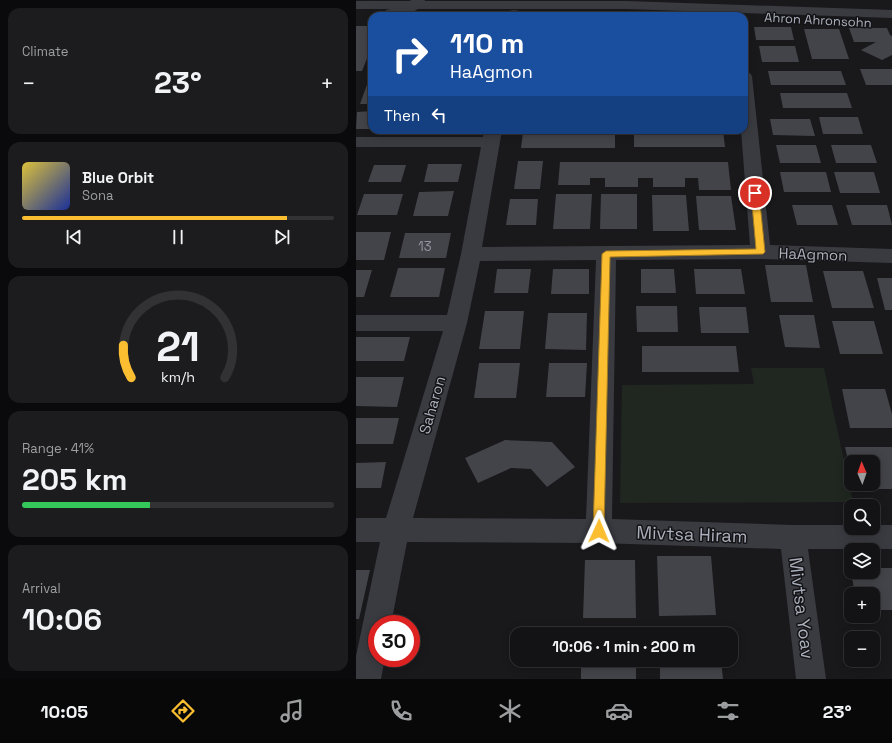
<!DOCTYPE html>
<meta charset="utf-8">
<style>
:root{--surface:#131315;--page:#1c1c1e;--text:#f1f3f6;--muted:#9d9ea0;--line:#323234;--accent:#fcbe31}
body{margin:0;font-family:"Space Grotesk",sans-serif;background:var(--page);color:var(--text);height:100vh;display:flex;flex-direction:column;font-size:15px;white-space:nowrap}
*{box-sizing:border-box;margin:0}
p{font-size:13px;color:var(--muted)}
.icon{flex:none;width:22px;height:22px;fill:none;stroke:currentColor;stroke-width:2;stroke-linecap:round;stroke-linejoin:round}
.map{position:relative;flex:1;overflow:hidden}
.sheet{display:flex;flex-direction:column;gap:8px;padding:8px;background:#0a0a0c;width:356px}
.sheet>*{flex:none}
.top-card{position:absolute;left:12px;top:12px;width:380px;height:122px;border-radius:12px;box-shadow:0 2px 10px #0003,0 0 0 1px var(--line);background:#1a4fa0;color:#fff;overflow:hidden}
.needle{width:26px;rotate:358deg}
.fabs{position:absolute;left:488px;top:455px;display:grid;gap:8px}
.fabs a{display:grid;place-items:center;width:36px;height:36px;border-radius:8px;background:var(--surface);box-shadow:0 2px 10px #0003,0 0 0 1px var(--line);font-size:20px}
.speed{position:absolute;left:12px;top:615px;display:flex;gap:8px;font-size:20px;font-weight:700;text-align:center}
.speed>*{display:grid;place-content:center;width:52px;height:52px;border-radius:50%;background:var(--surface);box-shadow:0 2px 10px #0003,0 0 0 1px var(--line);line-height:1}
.speed .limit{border:6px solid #d22;background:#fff;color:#111}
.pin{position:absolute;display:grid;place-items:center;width:34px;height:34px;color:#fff;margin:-17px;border:2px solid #fff;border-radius:50%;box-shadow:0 1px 4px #0007}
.me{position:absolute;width:44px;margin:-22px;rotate:1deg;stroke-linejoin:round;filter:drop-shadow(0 0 3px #0008)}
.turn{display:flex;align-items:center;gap:14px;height:84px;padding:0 16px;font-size:18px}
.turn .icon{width:52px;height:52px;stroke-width:2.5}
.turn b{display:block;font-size:28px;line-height:34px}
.then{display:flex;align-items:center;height:38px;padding:0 16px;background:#0003;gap:8px;font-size:15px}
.big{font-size:30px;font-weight:800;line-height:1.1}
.sheet .tile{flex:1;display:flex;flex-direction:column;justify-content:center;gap:6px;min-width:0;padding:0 14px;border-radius:12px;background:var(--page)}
.sheet .dial{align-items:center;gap:0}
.dial svg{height:104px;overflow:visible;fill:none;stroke:var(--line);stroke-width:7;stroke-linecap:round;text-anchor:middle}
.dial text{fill:var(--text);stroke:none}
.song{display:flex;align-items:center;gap:12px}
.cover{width:48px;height:48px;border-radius:6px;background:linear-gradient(135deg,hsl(50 70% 55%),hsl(230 70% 35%))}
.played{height:4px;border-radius:2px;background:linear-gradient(90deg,var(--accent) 85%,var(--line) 85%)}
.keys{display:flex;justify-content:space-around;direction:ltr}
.heat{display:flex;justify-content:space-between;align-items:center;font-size:22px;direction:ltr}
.charge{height:6px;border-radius:3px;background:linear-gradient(90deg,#34c759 41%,var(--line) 0)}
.trip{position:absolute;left:154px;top:627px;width:228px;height:40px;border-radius:12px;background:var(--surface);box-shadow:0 2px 10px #0003,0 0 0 1px var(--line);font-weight:800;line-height:40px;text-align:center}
.tabs{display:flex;height:64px;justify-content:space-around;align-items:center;background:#080808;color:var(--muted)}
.tabs .icon{width:28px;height:28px}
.tabs .current{color:var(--accent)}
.tabs b{font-size:18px;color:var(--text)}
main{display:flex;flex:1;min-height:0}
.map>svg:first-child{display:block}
.green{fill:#1f2720}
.building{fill:#434449}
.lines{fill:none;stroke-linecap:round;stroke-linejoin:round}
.minor{fill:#3a3b41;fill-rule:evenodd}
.tertiary{fill:#3a3b41;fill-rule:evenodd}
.route{fill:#fcbe31;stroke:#a47c20}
.labels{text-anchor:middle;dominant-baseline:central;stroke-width:3;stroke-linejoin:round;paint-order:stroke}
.far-street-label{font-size:13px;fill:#abb0bc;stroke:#141417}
.number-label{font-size:13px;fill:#91959f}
.street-label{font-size:15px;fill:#abb0bc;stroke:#141417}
.near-street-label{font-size:18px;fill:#abb0bc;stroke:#141417}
</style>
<main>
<section class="sheet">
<div class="tile"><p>Climate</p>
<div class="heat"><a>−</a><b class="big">23°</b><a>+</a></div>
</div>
<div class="tile">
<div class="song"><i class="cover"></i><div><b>Blue Orbit</b><p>Sona</p></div></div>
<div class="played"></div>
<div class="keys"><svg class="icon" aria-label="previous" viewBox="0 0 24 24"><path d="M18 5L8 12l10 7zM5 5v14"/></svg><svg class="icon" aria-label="pause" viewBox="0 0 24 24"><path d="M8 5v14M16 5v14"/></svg><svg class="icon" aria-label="next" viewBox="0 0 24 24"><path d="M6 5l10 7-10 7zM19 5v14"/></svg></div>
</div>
<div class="tile dial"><svg viewBox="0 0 100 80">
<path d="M14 69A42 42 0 1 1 86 69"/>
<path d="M14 69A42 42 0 0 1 8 44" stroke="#fcbe31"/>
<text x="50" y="56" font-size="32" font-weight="700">21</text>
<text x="50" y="72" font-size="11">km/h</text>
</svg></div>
<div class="tile"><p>Range · 41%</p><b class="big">205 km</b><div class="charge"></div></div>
<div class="tile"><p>Arrival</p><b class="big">10:06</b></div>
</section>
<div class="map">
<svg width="536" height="679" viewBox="0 0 536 679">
<rect width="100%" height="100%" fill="#19191c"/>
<path class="green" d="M395,368h73l29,134 -233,1 2,-118 132,-1z"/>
<path class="building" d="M0,26h16v20l-10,25h-6z
M398,27h37l3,13h-38z
M493,28h38l3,7 2,1v19l-10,5 -21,-10 15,-8h-22z
M448,29h35l10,30h-37z
M403,46h36l4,16h-37z
M504,69h32v16h-26z
M412,71h73l5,14h-75z
M13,79l3,1v24h-12z
M424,93h67l5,15h-69z
M16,111v18h-16l1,-17z
M463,117h39l5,17h-40z
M414,119h40l5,17 -42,-1z
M88,130h30v3h-31z
M278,130h89l2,17h-91z
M167,132h92v16h-94z
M420,145h40l5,18h-41z
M475,145h40l6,18h-41z
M162,161h25l-3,28h-26z
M204,162h168l3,28h-32l-1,-12h-13v9h-32v-9h-15v9h-33v-9h-15v7h-32z
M72,164h34l-4,18h-34z
M18,165h32l-5,17h-33z
M424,172h46l5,20h-47z
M478,172h40l6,21h-40z
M98,191l-6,25h-35l6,-24z
M8,194h39l-6,21h-40z
M200,194h36l-2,35h-37z
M245,194h36v35h-37z
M296,195h34l3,36h-36z
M340,196h35l5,34h-37z
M154,199h28l-2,26h-30z
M436,205h40l6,20h-41z
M490,205h41l5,20h-40z
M0,232h35l-7,28h-28z
M49,233h46l-5,25h-47z
M409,265h41l7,37h-42z
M42,268h47l-6,29h-49z
M141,269h34l-3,24h-34z
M197,269h36v25h-38z
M285,269h33l2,24h-35z
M338,269h47l4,25h-49z
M0,270h16l-8,27h-8z
M467,271h40l11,37h-42z
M521,278h15v32h-7z
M280,306h41l1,26h-41z
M343,307h47l3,26h-48z
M129,311h39l-4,38h-41z
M192,313h39l-1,37 -41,-1z
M423,315h35l6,33 -35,-1z
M476,321h42l9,33h-43z
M0,337h54l-6,24h-48z
M286,346h94l3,26h-97z
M123,363h41l-4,35h-42z
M193,363h38l-2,34h-39z
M0,377h48l-7,30 -41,-1z
M486,389h43l7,25v14h-42z
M0,418h43l-6,26h-37z
M149,440l47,2 23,25 -28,20 -16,-18 -20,-1 -33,15 -13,-25z
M489,447h47v42h-38l-1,-5h20v-22h-22l-1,8z
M30,462l-5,26h-25v-25z
M301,556h54l5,59 -57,1z
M229,560h50l1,58h-53z
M517,568h19v42h-19v-16h-18l-4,-22h22z
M0,570h14l-11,49h-3z
M225,661h55v18h-55z
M304,661h61l2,18h-63z"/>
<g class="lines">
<path class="minor" d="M55,0h14c-7,15 -24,16 -39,16l-2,-3 2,-3 16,-4z
M158,10l5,1 2,5h-14l2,-5z
M388,71l6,2 2,3 18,169 122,4v14l-131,-4 -145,1 -4,259 181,6h58v3h22v-3h19v24h-84l18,130h-30l-15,-130 -182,-6 -192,-1 -16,82h-14v34h8l-4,21h-25v-23l24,-114h-24v-24h30l57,-187h-87v-16h91l14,-61 20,-107h-125v-10h127l1,-7h18l-20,117 268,-2 -9,-115h3zM240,260l-10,259 -173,-1 54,-195 13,-62z"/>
<path class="tertiary" d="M0,1h270l266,9v8l-266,-9h-270z"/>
</g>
<path class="route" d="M399,191l4,2 6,59 -2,2 -153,3 -6,274 -2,3 -3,2 -4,-2 -2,-3 9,-277 4,-3 150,-2 -5,-56z"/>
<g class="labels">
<g class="far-street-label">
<text transform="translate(462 20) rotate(3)">Ahron Ahronsohn</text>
</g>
<g class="number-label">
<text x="69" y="246">13</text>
</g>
<g class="street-label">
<text transform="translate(457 254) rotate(2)">HaAgmon</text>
<text transform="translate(76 405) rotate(-74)">Saharon</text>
</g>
<g class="near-street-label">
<text transform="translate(336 534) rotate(2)">Mivtsa Hiram</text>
<text transform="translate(446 608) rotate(83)">Mivtsa Yoav</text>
</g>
</g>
</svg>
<div class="fabs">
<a><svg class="needle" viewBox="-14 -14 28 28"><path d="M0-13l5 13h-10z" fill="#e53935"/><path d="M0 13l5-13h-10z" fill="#9d9ea0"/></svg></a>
<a><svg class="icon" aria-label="search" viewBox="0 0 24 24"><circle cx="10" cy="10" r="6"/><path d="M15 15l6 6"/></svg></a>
<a><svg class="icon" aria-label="layers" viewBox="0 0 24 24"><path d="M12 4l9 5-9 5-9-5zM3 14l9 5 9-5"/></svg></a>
<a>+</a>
<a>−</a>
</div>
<div class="speed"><div class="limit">30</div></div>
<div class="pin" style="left:399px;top:193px;background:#d93025"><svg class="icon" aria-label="arrive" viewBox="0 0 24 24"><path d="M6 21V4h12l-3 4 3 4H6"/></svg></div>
<svg class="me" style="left:243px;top:531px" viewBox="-20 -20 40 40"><path d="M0-17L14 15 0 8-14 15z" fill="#fcbe31" stroke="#fff" stroke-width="4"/></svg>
<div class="trip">10:06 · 1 min · 200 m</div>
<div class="top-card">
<div class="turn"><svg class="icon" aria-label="right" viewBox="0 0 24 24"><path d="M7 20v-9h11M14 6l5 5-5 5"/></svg><div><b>110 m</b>HaAgmon</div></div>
<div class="then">Then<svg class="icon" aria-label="left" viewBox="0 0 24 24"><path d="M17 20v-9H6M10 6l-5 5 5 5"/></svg></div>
</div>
</div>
</main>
<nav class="tabs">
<b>10:05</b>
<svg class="icon current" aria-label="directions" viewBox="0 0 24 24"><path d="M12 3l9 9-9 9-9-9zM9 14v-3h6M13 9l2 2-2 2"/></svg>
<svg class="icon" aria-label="music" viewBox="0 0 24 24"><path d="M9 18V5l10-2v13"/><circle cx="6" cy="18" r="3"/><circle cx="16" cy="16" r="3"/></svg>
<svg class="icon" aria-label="phone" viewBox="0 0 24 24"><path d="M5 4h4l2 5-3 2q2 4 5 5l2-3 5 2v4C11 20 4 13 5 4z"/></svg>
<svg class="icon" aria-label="climate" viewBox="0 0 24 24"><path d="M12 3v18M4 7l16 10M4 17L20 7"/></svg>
<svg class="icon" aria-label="car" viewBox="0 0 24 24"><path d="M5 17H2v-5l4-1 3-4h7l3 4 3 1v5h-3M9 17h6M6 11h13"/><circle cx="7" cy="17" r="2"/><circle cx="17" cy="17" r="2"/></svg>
<svg class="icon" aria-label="filters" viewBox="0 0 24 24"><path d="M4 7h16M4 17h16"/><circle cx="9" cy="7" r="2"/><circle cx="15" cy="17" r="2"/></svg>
<b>23°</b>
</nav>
